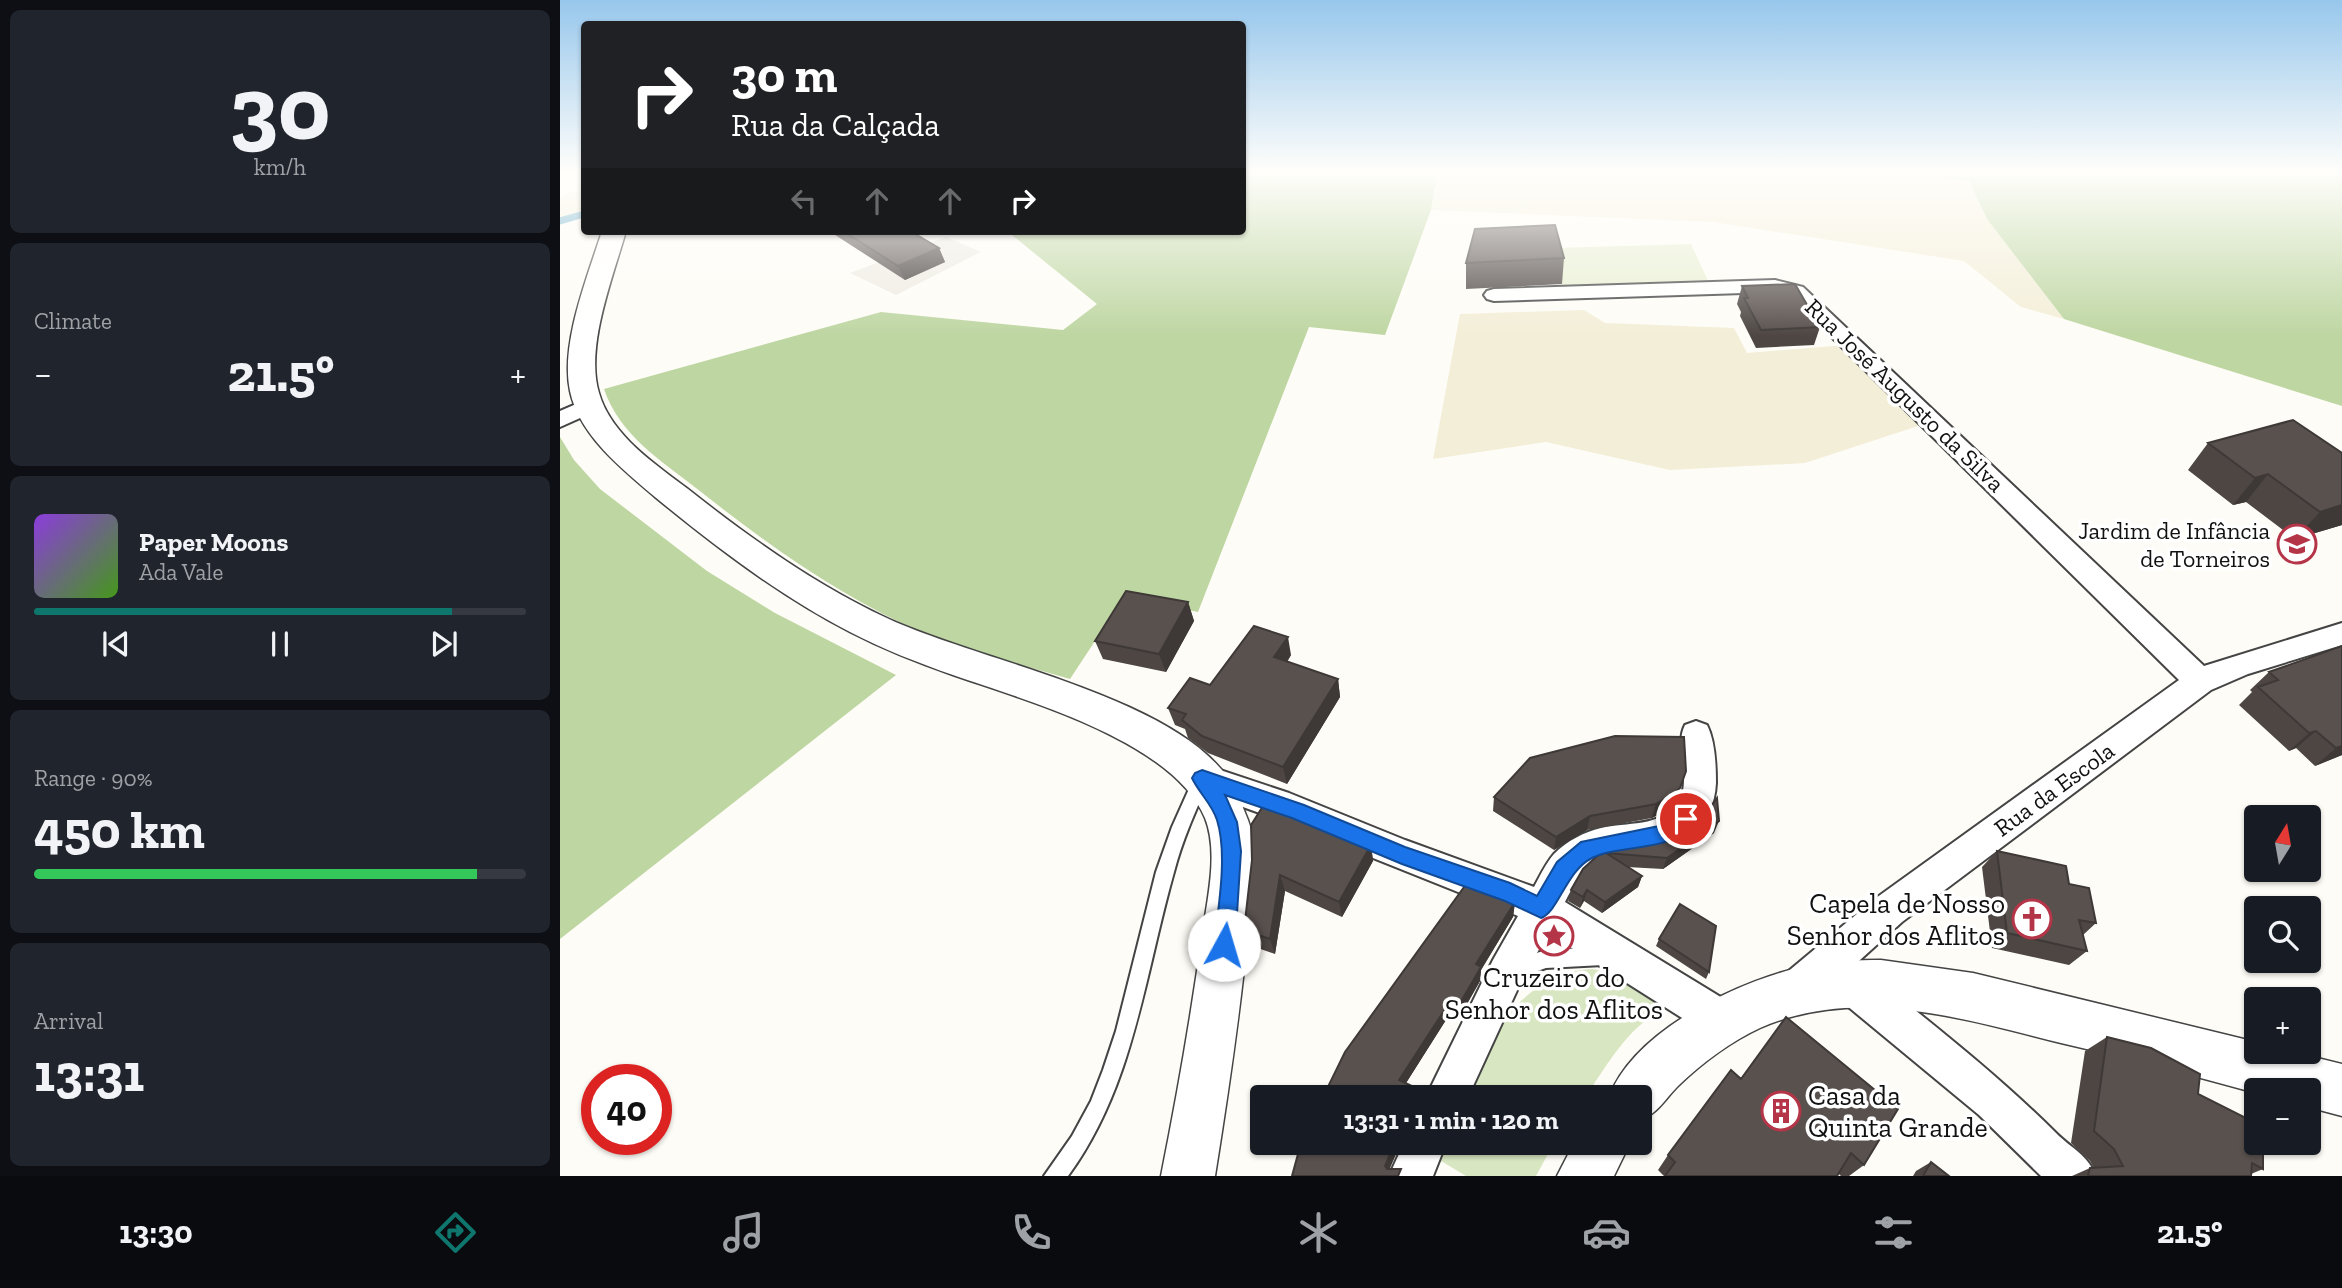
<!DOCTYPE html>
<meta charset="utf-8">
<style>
:root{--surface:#171b24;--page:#20242c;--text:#f1f3f6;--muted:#9ea1a6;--line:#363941;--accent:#0f766e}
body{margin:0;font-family:"Zilla Slab",serif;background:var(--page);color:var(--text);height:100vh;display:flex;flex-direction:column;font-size:26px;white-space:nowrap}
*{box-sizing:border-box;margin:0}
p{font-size:23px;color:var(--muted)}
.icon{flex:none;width:38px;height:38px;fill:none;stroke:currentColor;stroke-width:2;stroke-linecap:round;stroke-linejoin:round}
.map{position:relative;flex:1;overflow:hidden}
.drawer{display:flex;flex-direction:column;gap:10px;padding:10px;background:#0d0f14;width:560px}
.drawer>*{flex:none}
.banner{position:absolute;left:21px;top:21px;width:665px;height:214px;border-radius:7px;box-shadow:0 2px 5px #0004;background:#202124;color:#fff;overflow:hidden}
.needle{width:46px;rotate:11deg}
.controls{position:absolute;left:1684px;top:805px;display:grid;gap:14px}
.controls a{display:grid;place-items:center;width:77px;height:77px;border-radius:7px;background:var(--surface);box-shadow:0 2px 5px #0004;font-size:35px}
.speed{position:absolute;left:21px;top:1064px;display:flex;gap:14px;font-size:35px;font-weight:700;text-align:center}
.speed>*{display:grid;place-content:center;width:91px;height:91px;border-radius:50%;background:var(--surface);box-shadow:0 2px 5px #0004;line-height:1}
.speed .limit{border:10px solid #d22;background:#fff;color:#111}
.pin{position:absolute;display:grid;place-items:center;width:60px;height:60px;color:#fff;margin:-30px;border:4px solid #fff;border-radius:50%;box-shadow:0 2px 7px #0007}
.me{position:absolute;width:77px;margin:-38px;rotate:6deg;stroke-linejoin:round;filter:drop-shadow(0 0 5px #0008)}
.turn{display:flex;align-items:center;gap:24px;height:147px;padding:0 35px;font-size:32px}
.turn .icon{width:91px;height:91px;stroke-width:2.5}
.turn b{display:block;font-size:49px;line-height:60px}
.lanes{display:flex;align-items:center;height:66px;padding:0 35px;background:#0003;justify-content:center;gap:35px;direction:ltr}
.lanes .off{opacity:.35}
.big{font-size:52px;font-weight:700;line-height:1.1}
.drawer .card{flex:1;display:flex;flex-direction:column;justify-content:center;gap:10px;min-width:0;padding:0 24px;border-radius:10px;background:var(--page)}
.drawer .dial{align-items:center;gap:0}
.dial b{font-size:91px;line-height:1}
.song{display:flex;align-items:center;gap:21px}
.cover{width:84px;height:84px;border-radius:10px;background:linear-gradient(135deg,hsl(270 70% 55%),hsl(100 70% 35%))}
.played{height:7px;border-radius:4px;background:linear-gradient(90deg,var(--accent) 85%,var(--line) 85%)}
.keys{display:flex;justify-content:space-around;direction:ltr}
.heat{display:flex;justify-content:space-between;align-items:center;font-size:38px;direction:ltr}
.charge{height:10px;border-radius:5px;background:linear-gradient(90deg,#34c759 90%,var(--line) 0)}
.trip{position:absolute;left:690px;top:1085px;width:402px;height:70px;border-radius:7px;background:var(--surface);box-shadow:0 2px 5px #0004;font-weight:700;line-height:70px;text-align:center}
.tabs{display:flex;height:112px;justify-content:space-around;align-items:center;background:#090b0e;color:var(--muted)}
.tabs .icon{width:49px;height:49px}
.tabs .current{color:var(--accent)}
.tabs b{font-size:32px;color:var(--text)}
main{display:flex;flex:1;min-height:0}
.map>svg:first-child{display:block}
.farmland{fill:#f3eed7}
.green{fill:#d8e6c1}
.forest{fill:#bed6a2}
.pitch{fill:#e8efd2}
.plaza{fill:#efebe3}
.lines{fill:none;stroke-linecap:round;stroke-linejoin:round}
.stream{stroke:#4d9ec1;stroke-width:7}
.service-casing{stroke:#444;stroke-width:4}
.minor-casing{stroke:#444;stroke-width:4}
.tertiary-casing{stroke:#444;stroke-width:3}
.service{fill:#fff;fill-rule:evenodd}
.minor{fill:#fff;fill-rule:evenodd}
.tertiary{fill:#fff;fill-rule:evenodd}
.wall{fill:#4d4643}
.shaded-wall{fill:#3e3937}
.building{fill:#59514e;stroke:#3e3937;stroke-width:2}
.route{fill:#1a73e8;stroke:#114b97;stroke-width:2}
.labels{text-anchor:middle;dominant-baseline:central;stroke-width:7;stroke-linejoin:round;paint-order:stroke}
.street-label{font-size:24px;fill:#111;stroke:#fff}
.poi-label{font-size:24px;fill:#111;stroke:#fff;text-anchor:end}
.near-poi-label{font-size:28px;fill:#111;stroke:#fff;text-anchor:end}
</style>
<main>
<section class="drawer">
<div class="card dial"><b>30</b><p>km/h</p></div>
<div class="card"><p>Climate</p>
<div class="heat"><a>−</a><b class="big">21.5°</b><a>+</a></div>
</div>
<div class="card">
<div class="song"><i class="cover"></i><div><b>Paper Moons</b><p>Ada Vale</p></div></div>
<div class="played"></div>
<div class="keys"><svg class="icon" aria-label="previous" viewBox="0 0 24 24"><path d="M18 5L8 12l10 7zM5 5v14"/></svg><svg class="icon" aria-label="pause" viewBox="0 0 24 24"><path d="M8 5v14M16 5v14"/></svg><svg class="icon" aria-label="next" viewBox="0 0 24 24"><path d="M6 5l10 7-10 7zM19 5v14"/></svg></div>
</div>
<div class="card"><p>Range · 90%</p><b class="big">450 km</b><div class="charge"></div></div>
<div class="card"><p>Arrival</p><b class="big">13:31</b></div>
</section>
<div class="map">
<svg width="1782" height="1176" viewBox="0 0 1782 1176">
<rect width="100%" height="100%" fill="#fefcf6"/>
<path class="farmland" d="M877,172h453l79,9 18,38 77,100 -43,-12 -57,-46 -251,-39 -282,-12z
M24,189l-3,24 -21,6v-22z
M1024,310l21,13 129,5 13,25 99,-8 75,80 -116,38 -135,7 -124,-28 -113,17 27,-145z"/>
<path class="green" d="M1033,969l35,9 48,28c-44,11 -66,56 -91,91h-128c27,-55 67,-126 136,-128z
M881,1143h113l-18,33h-70l-30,-18z"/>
<path class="forest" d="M683,172h194l-6,38 -46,125 -76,-8 -111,285 -74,-15 -54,82c-47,-14 -96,-25 -142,-44 -85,-36 -160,-90 -232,-147 -36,-28 -77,-54 -92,-99l277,-77 182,18 34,-26 -90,-73h235z
M1330,172h452v234l-278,-87 -77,-100 -18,-38z
M0,437l14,23 26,29 107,82 68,42 121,62 -336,264z"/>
<path class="pitch" d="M1131,244l18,39 -146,5 -11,-40z"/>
<path class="plaza" d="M386,237l35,15 -85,43 -46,-22z"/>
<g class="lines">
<path class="stream" d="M0,221l24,-7"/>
<defs>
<path id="service" d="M640,776l6,2 2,5c-13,29 -26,58 -34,89 -30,105 -40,214 -106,304h-24l28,-40 19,-35 12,-31 13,-39 40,-159 16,-45 17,-38 5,-11z
M1043,947l7,2 2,7 -2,7 -7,2 -57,3 -32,11 -7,-2 -2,-7 2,-7 39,-13z"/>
<path id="minor" d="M1215,280l28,7 401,379 138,-43v22l-94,29 -37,16 -309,232 -52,47 4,-2 14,5c64,52 130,103 188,161 16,16 31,21 40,43h-55l-62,-61 -139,-115 -5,-14 3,-7 -25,23 -14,5 -14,-5 -5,-14 5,-14 91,-76 303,-218 -390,-385 -14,-3 -281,9 -7,-2 -3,-4 3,-4 7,-2z
M30,398l8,2 4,5 -4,5 -38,17v-16z
M1136,721l11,4c8,16 9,39 9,58 -2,44 -35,64 -75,71 -13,2 -30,1 -42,7 -17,9 -26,25 -34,41l172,105 6,14 -6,14 -14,6 -14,-6 -161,-102 -29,53 -51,111h-42l67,-137 25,-44 -250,-100 -78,-28 -4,-10 4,-10 12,-4 87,29 116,47 129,47c6,-11 12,-24 20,-33 13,-13 30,-22 47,-26 25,-6 60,-1 76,-24 17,-22 -4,-56 8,-79z
M844,1143h42l-13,33h-44z"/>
<path id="tertiary" d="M42,231h24c-13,46 -41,116 -27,162 12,42 56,71 89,96 62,49 129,97 201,130 91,42 282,77 339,159 8,12 15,29 20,42 13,35 4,77 0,112 -8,82 -20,163 -33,244h-54c16,-80 30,-160 41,-240 5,-36 17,-83 3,-118 -32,-77 -178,-117 -252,-143 -35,-12 -70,-26 -103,-43 -70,-36 -134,-85 -195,-135 -33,-28 -76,-62 -85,-106 -10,-48 18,-115 32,-160z
M1321,960l92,13 283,69v10h37l49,12v52l-34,-9v-17h-52v3c-65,-18 -130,-35 -195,-50 -97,-24 -204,-58 -301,-15 -30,14 -58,35 -82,58 -13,13 -20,27 -38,35v-24h-31c26,-68 134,-119 202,-132 23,-4 46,-5 70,-5z
M1014,1143h56l-16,33h-57z"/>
</defs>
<use href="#service" class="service-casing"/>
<use href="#minor" class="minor-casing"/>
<use href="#tertiary" class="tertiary-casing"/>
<use href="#service" class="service"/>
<use href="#minor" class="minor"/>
<use href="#tertiary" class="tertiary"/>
</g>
<path class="wall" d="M269,231h81l29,17 6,14 -40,18z
M1004,258l-2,26 -96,5v-26z
M1182,286l78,41 -6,18 -58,3 -16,-32 1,-4 -4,-8z
M1648,443l134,10v72l-47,14 -49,-37 -13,3 -45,-35z
M628,602l6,19 -28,51 -63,-13 -8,-18z
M1782,646v109l-27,11 -19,-18 -7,3 -50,-46 13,-13 -2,-2 19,-18z
M731,655l-4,7 51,17 2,18 -53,87 -79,-31 -20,-15 -3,-9 -10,-4 -7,-17 42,-23z
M934,797l181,5 -7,7 -16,9 -65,12 -33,20 -61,-39z
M1154,833l-51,36 -36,-2 15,9 -4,11 -36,26 -18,-12 -4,7 -12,-7 3,-11 26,-34 48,-11z
M811,845l2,16 -31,56 -57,-26 -10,63 -26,-9 -5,-15 8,-70z
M1437,851l72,33 27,39 -13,12 4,16 -18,14 -77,-17 -10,-81z
M955,902l-2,15 -32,53 -1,11 -21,37 -8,-6 -45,71 27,13v1h-110z
M987,935l16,2 -2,8 -6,2 -9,-5z
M1099,939l50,33 -3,7 -50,-33z
M1226,1017l78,148 -15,11h-8l-3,-3 -174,3 -6,-6 10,-15 73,-77z
M1547,1037l91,57 65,75 -12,5v2h-179l18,-8h4l-4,-7 -19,-18 14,-92z
M1371,1162l18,14h-36l3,-5z"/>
<path class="shaded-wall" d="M379,248l6,14 -40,18 -7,-14z
M1708,474l-22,28 -13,3 22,-27z
M1782,505v20l-47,14 25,-27z
M628,602l6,19 -28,51 -7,-18z
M728,637l3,18 -13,21 -4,-19z
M778,679l2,18 -53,87 -4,-17z
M1756,731l-20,17 -7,3 20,-18z
M1782,746v9l-27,11 21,-18z
M1126,771l-11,31 -7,7 -16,9 4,-14z
M1030,816l-3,14 -33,20 2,-13z
M1159,821l-5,12 -51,36 4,-11z
M811,845l2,16 -31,56 -3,-15z
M720,875l5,16 -10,63 -5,-15z
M1082,876l-4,11 -36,26 3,-11z
M1027,890l-3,11 -4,7 3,-11z
M955,902l-2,15 -32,53 -1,11 -21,37v-13l17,-41z
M1003,937l-2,8 -6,2 1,-8z
M891,1000v12l-50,79 -2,-11z
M835,1143h6l-14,32 -2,-9z"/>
<path class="building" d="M995,225l9,33 -98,5 9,-34z
M283,231h67l29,17 -41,18z
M1235,284l25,43 -59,3 -17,-32h4l-6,-12z
M1733,420l49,33v52l-22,7 -52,-38 -13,4 -47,-35z
M566,591l62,11 -29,52 -64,-13z
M694,626l34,11 -14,20 64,22 -55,88 -81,-31 -20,-16 4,-6 -18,-6 22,-30 20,7z
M1782,646v100l-6,2 -20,-17 -7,2 -51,-46 20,-7 -9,-8z
M1055,736l69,1 2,34 -6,17 -7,7 -17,9 -66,12 -34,21 -62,-40 36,-39z
M1157,798l2,23 -52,37 -61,-5 36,23 -37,26 -18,-12 -4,7 -12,-7 12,-21 14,-13 15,-7 33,-4 30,-8 24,-14z
M705,803l106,42 -32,57 -59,-27 -10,64 -26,-9 8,-70 -1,-35z
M1437,851l69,15 3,18 20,4 7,35 -17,-3 8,31 -80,-18z
M907,883l48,19 -39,62 5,3 -22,38 -8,-5 -52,80 34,16 -1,1h-109l22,-45z
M1120,904l36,22 -7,46 -50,-33z
M990,929l13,8 -7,2 -9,-4z
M1226,1017l112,92 -34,56 -13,-12 -14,23h-172l10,-14 -7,-7 63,-85 10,9z
M1547,1037l44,11 49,26 -2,20 58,29v20h7v26l-11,-6 -1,13h-163l2,-8 33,-2 -9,-17 -20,-18z
M741,1143h94l-10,23 2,3h14l-3,7h-106z
M1371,1162l18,14h-26z"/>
<linearGradient id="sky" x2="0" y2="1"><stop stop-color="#97c7ec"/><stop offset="0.51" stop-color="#fffefb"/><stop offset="1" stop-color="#fffefb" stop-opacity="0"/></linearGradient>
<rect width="1782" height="336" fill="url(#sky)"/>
<path class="route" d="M642,770l102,35 101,42 105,36 27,13 20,-34 24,-20 78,-16 27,-16 6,3 3,6c-16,35 -75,24 -103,39 -26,13 -33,53 -51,60l-36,-17 -103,-37 -110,-46 -67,-23 12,27 4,29 -6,94 -3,7 -8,3 -7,-3 -3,-7c4,-36 14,-90 3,-125 -5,-16 -18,-27 -25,-42l3,-5z"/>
<defs>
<symbol id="school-ring" viewBox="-11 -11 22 22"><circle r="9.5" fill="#fff" stroke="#b53548" stroke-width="1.5"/><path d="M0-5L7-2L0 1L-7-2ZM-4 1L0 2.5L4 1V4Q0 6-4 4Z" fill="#b53548"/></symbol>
<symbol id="church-ring" viewBox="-11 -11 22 22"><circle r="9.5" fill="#fff" stroke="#b53548" stroke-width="1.5"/><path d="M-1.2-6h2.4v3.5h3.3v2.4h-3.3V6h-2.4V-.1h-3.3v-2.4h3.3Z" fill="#b53548"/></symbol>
<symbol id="sight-ring" viewBox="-11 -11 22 22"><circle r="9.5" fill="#fff" stroke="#b53548" stroke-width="1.5"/><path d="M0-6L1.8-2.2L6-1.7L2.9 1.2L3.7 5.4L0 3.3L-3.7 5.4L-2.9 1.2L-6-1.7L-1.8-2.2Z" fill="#b53548"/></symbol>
<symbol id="building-ring" viewBox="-11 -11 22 22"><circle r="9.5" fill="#fff" stroke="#b53548" stroke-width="1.5"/><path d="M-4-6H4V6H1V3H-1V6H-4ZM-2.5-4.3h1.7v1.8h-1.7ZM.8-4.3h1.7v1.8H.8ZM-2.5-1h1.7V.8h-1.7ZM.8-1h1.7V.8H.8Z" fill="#b53548"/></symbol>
</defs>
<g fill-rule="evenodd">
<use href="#school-ring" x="1715" y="522" width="44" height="44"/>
<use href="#church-ring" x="1450" y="897" width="44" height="44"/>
<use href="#sight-ring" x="972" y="914" width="44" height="44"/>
<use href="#building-ring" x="1199" y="1089" width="44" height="44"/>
</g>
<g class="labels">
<g class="street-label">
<text transform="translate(1345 395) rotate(44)">Rua José Augusto da Silva</text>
<text transform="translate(1494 789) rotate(-36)">Rua da Escola</text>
</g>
<g class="poi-label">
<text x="1710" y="530">Jardim de Infância<tspan x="1710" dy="28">de Torneiros</tspan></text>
</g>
<g class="near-poi-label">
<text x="1445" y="903">Capela de Nosso<tspan x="1445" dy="32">Senhor dos Aflitos</tspan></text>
<text x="994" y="977" text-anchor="middle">Cruzeiro do<tspan x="994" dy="32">Senhor dos Aflitos</tspan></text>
<text x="1248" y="1095" text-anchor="start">Casa da<tspan x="1248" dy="32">Quinta Grande</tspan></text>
</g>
</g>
</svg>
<div class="controls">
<a><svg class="needle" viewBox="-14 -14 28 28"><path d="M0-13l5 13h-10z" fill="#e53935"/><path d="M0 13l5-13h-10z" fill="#9ea1a6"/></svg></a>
<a><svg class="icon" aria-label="search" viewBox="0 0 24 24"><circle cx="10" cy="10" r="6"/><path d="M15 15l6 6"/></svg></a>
<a>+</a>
<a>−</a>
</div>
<div class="speed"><div class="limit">40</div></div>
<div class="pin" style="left:1126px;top:819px;background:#d93025"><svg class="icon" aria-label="arrive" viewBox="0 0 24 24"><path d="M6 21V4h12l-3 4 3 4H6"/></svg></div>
<svg class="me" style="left:664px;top:945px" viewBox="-20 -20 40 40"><circle r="19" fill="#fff"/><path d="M0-13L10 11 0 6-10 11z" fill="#1a73e8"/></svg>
<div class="trip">13:31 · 1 min · 120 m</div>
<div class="banner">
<div class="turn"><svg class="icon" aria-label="right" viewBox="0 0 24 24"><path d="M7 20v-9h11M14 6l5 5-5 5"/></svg><div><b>30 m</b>Rua da Calçada</div></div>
<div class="lanes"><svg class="icon off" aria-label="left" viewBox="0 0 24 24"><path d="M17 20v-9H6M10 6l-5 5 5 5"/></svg><svg class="icon off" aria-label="ahead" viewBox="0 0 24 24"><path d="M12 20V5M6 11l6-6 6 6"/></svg><svg class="icon off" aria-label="ahead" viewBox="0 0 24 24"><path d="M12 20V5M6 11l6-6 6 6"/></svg><svg class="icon" aria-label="right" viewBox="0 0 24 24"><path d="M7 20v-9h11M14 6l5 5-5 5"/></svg></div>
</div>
</div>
</main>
<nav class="tabs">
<b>13:30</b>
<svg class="icon current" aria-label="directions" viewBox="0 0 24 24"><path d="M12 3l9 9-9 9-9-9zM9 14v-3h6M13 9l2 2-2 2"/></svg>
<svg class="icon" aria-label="music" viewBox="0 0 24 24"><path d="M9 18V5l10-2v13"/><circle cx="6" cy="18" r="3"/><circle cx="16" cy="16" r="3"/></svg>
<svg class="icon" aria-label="phone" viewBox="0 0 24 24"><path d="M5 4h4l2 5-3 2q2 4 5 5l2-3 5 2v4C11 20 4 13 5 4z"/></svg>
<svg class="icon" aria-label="climate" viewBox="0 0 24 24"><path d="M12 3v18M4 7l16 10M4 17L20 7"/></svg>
<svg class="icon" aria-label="car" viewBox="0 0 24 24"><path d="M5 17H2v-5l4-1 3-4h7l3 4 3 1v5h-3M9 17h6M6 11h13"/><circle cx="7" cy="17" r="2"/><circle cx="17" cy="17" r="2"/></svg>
<svg class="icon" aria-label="filters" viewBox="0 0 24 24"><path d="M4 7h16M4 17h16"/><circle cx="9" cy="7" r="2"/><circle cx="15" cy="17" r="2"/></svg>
<b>21.5°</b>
</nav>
